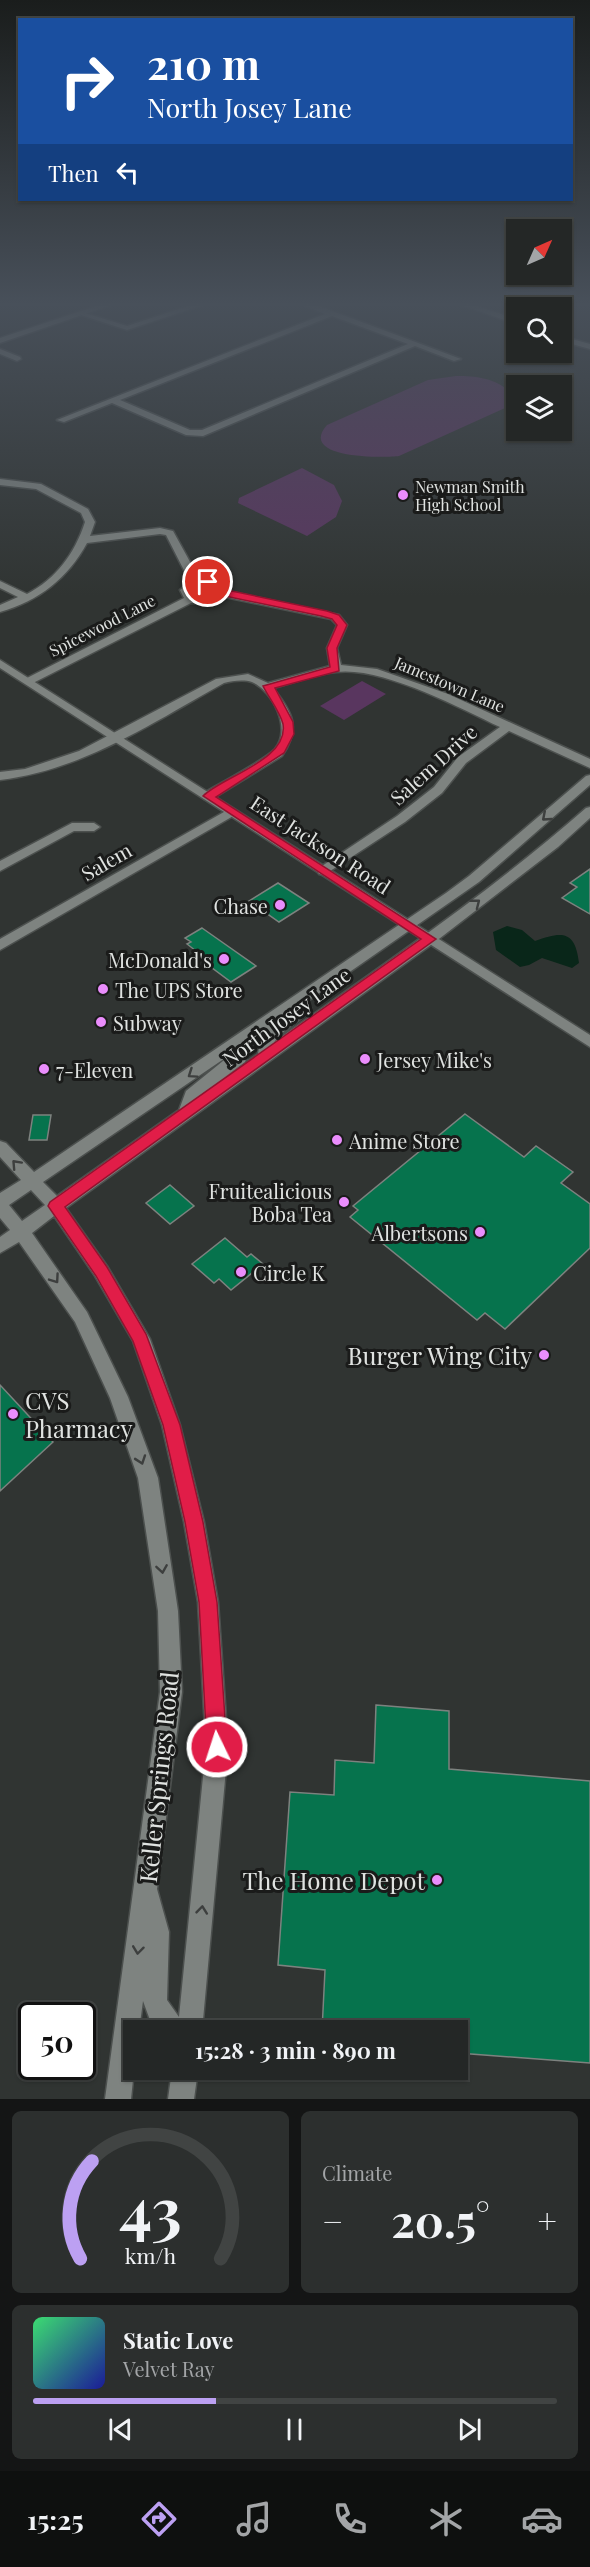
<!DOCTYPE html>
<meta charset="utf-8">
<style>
:root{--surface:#242726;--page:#2c2f2e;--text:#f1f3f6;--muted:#a3a5a7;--line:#414443;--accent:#bca0f2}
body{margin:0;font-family:"Playfair Display",serif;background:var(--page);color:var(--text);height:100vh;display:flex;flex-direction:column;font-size:22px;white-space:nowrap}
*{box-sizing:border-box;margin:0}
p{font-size:20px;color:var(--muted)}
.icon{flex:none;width:33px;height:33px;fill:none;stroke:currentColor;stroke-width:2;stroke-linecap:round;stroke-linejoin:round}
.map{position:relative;height:2099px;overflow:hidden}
.details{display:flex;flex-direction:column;gap:12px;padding:12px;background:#141515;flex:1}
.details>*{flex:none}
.guide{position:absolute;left:18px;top:18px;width:555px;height:183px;border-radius:0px;box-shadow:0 2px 4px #0004,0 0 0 2px var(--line);background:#1a4fa0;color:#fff;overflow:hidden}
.needle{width:39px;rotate:45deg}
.buttons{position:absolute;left:506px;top:219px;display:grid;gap:12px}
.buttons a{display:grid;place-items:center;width:66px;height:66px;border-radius:0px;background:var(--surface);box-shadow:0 2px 4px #0004,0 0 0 2px var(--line);font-size:30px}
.speed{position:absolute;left:18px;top:2002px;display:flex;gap:12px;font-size:30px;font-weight:700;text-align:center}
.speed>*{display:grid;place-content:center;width:78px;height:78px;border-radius:50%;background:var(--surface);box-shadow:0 2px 4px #0004,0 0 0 2px var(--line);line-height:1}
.speed .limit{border:3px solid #111;border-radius:9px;background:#fff;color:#111}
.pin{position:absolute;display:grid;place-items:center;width:51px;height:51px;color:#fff;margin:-26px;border:3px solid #fff;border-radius:50%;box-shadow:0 2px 6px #0007}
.me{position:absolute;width:66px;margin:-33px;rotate:356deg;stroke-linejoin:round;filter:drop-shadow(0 0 4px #0008)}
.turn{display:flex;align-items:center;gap:21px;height:126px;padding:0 30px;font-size:27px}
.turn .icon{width:78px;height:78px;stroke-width:2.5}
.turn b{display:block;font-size:42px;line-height:51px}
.then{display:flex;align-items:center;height:57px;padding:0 30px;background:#0003;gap:12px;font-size:22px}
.big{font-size:45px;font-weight:700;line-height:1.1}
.details .widget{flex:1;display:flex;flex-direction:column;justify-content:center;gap:9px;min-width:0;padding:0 21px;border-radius:9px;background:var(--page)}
.details .dial{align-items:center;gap:0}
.dial svg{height:156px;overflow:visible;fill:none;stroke:var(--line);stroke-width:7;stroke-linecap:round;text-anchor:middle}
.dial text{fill:var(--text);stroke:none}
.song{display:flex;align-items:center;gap:18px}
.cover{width:72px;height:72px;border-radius:9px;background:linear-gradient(135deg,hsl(140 70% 55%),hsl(240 70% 35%))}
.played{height:6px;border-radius:3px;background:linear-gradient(90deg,var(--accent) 35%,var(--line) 35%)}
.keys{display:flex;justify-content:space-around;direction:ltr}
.heat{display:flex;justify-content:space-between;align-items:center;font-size:33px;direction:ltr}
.details .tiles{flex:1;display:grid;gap:12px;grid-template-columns:1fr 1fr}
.widget:last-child{grid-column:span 2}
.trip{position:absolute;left:123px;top:2020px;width:345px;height:60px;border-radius:0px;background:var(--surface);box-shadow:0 2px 4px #0004,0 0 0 2px var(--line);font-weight:700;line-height:60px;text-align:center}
.dock{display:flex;height:96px;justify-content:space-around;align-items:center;background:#0e100f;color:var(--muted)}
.dock .icon{width:42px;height:42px}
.dock .on{color:var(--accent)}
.dock b{font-size:27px;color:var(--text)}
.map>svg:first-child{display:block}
.green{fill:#59365f}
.water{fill:#092619}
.building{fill:#06734d;stroke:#7d827f;stroke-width:1.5}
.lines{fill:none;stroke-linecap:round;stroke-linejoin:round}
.minor-casing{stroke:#4c504e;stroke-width:3}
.tertiary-casing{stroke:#4c504e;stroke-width:3}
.secondary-casing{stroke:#4c504e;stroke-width:3}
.minor{fill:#7e8380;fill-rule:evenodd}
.tertiary{fill:#7e8380;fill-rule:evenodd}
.secondary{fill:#7e8380;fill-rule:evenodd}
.oneway{stroke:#3d3f3e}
.route{fill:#e11d48;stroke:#92132f;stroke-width:1.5}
.poi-dot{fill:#ea8dfc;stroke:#1a1b1a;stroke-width:2}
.labels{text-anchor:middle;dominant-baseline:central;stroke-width:6;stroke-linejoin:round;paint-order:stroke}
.far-poi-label{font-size:16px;fill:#e0e3e1;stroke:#1a1b1a;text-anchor:start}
.far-street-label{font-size:16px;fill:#e0e3e1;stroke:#1a1b1a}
.street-label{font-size:20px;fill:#e0e3e1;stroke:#1a1b1a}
.poi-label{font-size:20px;fill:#e0e3e1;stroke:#1a1b1a;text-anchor:start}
.near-poi-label{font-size:24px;fill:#e0e3e1;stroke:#1a1b1a;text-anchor:end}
.near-street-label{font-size:24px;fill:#e0e3e1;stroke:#1a1b1a}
</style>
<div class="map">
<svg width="590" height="2099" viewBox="0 0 590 2099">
<rect width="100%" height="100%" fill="#303432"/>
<path class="green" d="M456,376c20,0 41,2 56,18v5l4,-1v5l-117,53c-15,2 -102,3 -72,-31l101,-45z
M302,468l32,17 8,16 -6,16 -29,19 -69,-33 1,-5z
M362,681l24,13 -42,26 -24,-14z"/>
<path class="water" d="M507,926l15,4 13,11c26,-9 40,-12 44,22l-7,5 -30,-10 -13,7 -9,2 -24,-17 -3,-18z"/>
<path class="building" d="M590,869v45l-28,-16 15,-11 -7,-4z
M278,883l31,20 -30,19 -30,-21z
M202,928l54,38 -25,16 -39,-29 4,-2 -9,-7 4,-2 -6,-4z
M465,1114l59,43 12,-11 37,26 -12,11 29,21v44l-85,81 -20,-16 -8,7 -127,-103 8,-7 -5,-4z
M33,1115h18l-4,25h-18z
M170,1185l24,21 -24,18 -24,-21z
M225,1238l22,19 4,-3 12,10 -32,26 -12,-11 -5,4 -22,-19z
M0,1385l53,57 -53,49z
M376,1705l73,6v58l141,12v282l-132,-10v-22h-136l3,-61 -47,-5 12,-173 44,3 1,-35 39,3z"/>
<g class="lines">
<defs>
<path id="minor" d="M200,302h12l-85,28 -49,-16 4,-2 45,14z
M296,302h12l153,57 -7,2 -39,-15 -212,90 -17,-1 -74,-32 -48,19 -7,-2 268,-106zM332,316l76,28 -206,86h-12l-70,-30z
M453,302h12l51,17v5z
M561,336l29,8v5l-29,-8z
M0,349l20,8 1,2 -4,2 -17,-7z
M0,479l41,5 47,25 7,13 -5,14 70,-8 13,3 27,49 22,3 5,8 112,24 8,10 -10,23 4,17 36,4 71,25 142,65v9l-81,-37 -43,32 -24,30 -37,29 -81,53 -5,-1 -2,-3 2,-3 78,-52 37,-29 24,-30 42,-30c-42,-20 -119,-61 -164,-55 -21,2 -43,11 -63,16 20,25 28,40 9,68l-70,43h-8l-2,-3 2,-3c15,-9 61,-33 71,-44 17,-20 -2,-58 -23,-67 -9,-3 -20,-1 -28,1 -72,40 -141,87 -224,97v-8l25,-3 54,-18 137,-72 32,-5 20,9 62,-17 -3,-18 10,-23 -6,-6 -106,-22 -15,7 -19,-1 -158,80h-8v-4l159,-81 -4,-8 10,-8 -24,-47 -6,-1 -73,9c-19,35 -48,58 -87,69v-7l18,-8 -18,-9v-7l27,13c29,-15 48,-41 58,-72l-4,-9 -45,-24 -36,-4zM198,586l17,2 3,5c-9,6 -22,9 -28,-2z
M231,808l6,4 -2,3 -235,135v-11z
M72,823h22l6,4 -6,4h-20l-74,40v-10z"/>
<path id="tertiary" d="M108,302h12l-120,41v-5z
M0,660l590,375v12l-590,-379z"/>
<path id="secondary" d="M590,775v10l-111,97 -174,121 6,5 -2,4 -27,21 -8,9c106,-75 214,-148 312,-234l4,-1v11l-32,29 -123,95 -369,266 41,58 43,73 30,86 24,97 14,80 10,145 -26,284h-45l-7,-11 -7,-19 -4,30h-5v39l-3,29h-26l55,-407 -2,-81 -20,-133 -28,-80 -35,-76 -56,-80 -19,11v-16l10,-7 -10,-12v-25l21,-13 -21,-23v-16l6,2 28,29 412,-279 23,-17 117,-100zM267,1029l-7,12 -2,13 -33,23 20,-15 5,-14 -2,-5zM234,1052l-48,39 -7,19 -122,86 -14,-14zM31,1190l14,15 -23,16 -13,-16zM54,1216l41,60 38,65 29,84 22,97 14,80 8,145 -27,270 -12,-17 2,-68 -12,-43 25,-197 -4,-81 -20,-133 -30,-81 -41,-85 -55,-79z
M172,2070h26l-4,29h-26z"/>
</defs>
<use href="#minor" class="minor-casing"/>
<use href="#tertiary" class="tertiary-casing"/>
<use href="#secondary" class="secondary-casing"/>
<use href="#minor" class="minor"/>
<use href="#tertiary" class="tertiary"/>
<use href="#secondary" class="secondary"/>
</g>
<defs><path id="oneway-chevron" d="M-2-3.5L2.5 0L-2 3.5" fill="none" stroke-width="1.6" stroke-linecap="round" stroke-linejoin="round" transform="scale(1.5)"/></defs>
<g class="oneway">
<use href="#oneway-chevron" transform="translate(546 817) rotate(139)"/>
<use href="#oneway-chevron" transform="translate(476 903) rotate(-38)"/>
<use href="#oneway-chevron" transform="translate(192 1074) rotate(146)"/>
<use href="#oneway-chevron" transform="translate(16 1164) rotate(-133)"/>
<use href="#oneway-chevron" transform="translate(55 1279) rotate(55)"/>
<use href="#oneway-chevron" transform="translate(141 1460) rotate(71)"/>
<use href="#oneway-chevron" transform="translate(162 1569) rotate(81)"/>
<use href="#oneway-chevron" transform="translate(202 1910) rotate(-84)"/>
<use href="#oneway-chevron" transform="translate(138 1950) rotate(97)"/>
</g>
<linearGradient id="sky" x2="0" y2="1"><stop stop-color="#1a1d1c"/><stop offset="0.51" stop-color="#48505a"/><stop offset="1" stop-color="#48505a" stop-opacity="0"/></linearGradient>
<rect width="590" height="596" fill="url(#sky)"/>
<path class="route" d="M208,579l13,4 6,7 100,21 12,4 8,10 -10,23 2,23 -64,17 18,34 1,12 -10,19 -68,44 220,142 -371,268 42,60 39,67 34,91 23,97 14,80 10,145 -3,7 -7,3 -7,-3 -3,-7 -8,-145 -14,-80 -22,-97 -30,-84 -37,-65 -48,-70 2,-4 371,-263 -218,-143c20,-20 86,-36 80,-72 -3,-12 -14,-26 -20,-38l67,-19 -3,-19 10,-23 -5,-6 -11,-3 -101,-21 -5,-8 -10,-3v-4z"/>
<g class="poi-dot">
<circle cx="403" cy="495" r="6"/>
<circle cx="280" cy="905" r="6"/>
<circle cx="224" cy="959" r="6"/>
<circle cx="103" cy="989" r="6"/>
<circle cx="101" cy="1022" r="6"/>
<circle cx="365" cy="1059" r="6"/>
<circle cx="44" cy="1069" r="6"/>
<circle cx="337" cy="1140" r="6"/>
<circle cx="344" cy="1202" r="6"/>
<circle cx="480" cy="1232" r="6"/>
<circle cx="241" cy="1272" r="6"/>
<circle cx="544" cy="1355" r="6"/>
<circle cx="13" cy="1414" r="6"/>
<circle cx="437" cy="1880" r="6"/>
</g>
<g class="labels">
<g class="far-poi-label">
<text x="415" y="486">Newman Smith<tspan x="415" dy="18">High School</tspan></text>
</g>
<g class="far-street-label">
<text transform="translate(102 625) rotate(-27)">Spicewood Lane</text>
<text transform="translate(450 684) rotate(23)">Jamestown Lane</text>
</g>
<g class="street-label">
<text transform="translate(433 764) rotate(-42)">Salem Drive</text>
<text transform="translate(321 844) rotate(33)">East Jackson Road</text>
<text transform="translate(106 861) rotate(-30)">Salem</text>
<text transform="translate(286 1016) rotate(-36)">North Josey Lane</text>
</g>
<g class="poi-label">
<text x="268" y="905" text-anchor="end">Chase</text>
<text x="212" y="959" text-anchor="end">McDonald's</text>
<text x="115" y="989">The UPS Store</text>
<text x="113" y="1022">Subway</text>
<text x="377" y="1059">Jersey Mike's</text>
<text x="56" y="1069">7-Eleven</text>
<text x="349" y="1140">Anime Store</text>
<text x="332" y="1190" text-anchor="end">Fruitealicious<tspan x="332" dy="23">Boba Tea</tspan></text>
<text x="468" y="1232" text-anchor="end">Albertsons</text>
<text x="253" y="1272">Circle K</text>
</g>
<g class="near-poi-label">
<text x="532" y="1355">Burger Wing City</text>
<text x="25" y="1400" text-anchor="start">CVS<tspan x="25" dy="28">Pharmacy</tspan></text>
<text x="425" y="1880">The Home Depot</text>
</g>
<g class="near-street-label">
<text transform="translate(158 1777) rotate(-84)">Keller Springs Road</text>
</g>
</g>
</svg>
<div class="buttons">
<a><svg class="needle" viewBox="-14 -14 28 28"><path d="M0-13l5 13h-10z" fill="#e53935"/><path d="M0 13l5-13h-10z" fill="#a3a5a7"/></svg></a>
<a><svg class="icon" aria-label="search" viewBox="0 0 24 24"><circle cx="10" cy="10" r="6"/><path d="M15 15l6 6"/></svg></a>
<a><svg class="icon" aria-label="layers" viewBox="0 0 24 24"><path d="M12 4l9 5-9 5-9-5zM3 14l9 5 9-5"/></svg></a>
</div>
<div class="speed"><div class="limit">50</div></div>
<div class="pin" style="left:208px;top:582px;background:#d93025"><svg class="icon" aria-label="arrive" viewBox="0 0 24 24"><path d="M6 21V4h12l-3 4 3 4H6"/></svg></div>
<svg class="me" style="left:217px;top:1747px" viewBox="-20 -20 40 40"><circle r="17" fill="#e11d48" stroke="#fff" stroke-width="3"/><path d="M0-11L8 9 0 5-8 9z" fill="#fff"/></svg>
<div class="trip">15:28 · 3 min · 890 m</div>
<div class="guide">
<div class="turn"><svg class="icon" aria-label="right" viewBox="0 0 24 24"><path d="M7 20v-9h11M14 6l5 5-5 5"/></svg><div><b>210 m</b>North Josey Lane</div></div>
<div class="then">Then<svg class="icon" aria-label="left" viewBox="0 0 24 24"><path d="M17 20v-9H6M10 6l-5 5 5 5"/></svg></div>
</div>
</div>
<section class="details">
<div class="tiles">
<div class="widget dial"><svg viewBox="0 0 100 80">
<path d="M14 69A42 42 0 1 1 86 69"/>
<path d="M14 69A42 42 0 0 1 20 19" stroke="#bca0f2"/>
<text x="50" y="56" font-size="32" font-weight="700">43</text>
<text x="50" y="72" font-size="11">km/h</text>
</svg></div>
<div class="widget"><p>Climate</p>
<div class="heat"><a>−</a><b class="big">20.5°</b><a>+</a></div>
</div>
<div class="widget">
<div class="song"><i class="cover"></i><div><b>Static Love</b><p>Velvet Ray</p></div></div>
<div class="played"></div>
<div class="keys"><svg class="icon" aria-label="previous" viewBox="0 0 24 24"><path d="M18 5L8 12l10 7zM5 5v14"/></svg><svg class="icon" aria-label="pause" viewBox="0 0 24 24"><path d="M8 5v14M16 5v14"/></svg><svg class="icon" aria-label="next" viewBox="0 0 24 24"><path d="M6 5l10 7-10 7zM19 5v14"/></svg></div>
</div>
</div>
</section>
<nav class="dock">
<b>15:25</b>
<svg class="icon on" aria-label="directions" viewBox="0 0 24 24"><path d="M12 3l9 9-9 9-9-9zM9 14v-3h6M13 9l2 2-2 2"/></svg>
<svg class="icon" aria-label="music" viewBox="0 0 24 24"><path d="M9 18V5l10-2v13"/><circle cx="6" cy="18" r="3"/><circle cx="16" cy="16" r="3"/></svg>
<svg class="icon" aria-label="phone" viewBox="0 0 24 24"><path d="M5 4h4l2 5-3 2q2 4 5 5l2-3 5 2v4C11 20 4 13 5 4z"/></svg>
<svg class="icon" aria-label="climate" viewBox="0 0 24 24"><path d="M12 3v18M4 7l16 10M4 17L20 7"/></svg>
<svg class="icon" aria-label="car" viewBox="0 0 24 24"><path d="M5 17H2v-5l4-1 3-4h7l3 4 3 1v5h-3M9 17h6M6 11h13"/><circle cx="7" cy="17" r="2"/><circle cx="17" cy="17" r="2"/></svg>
</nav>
